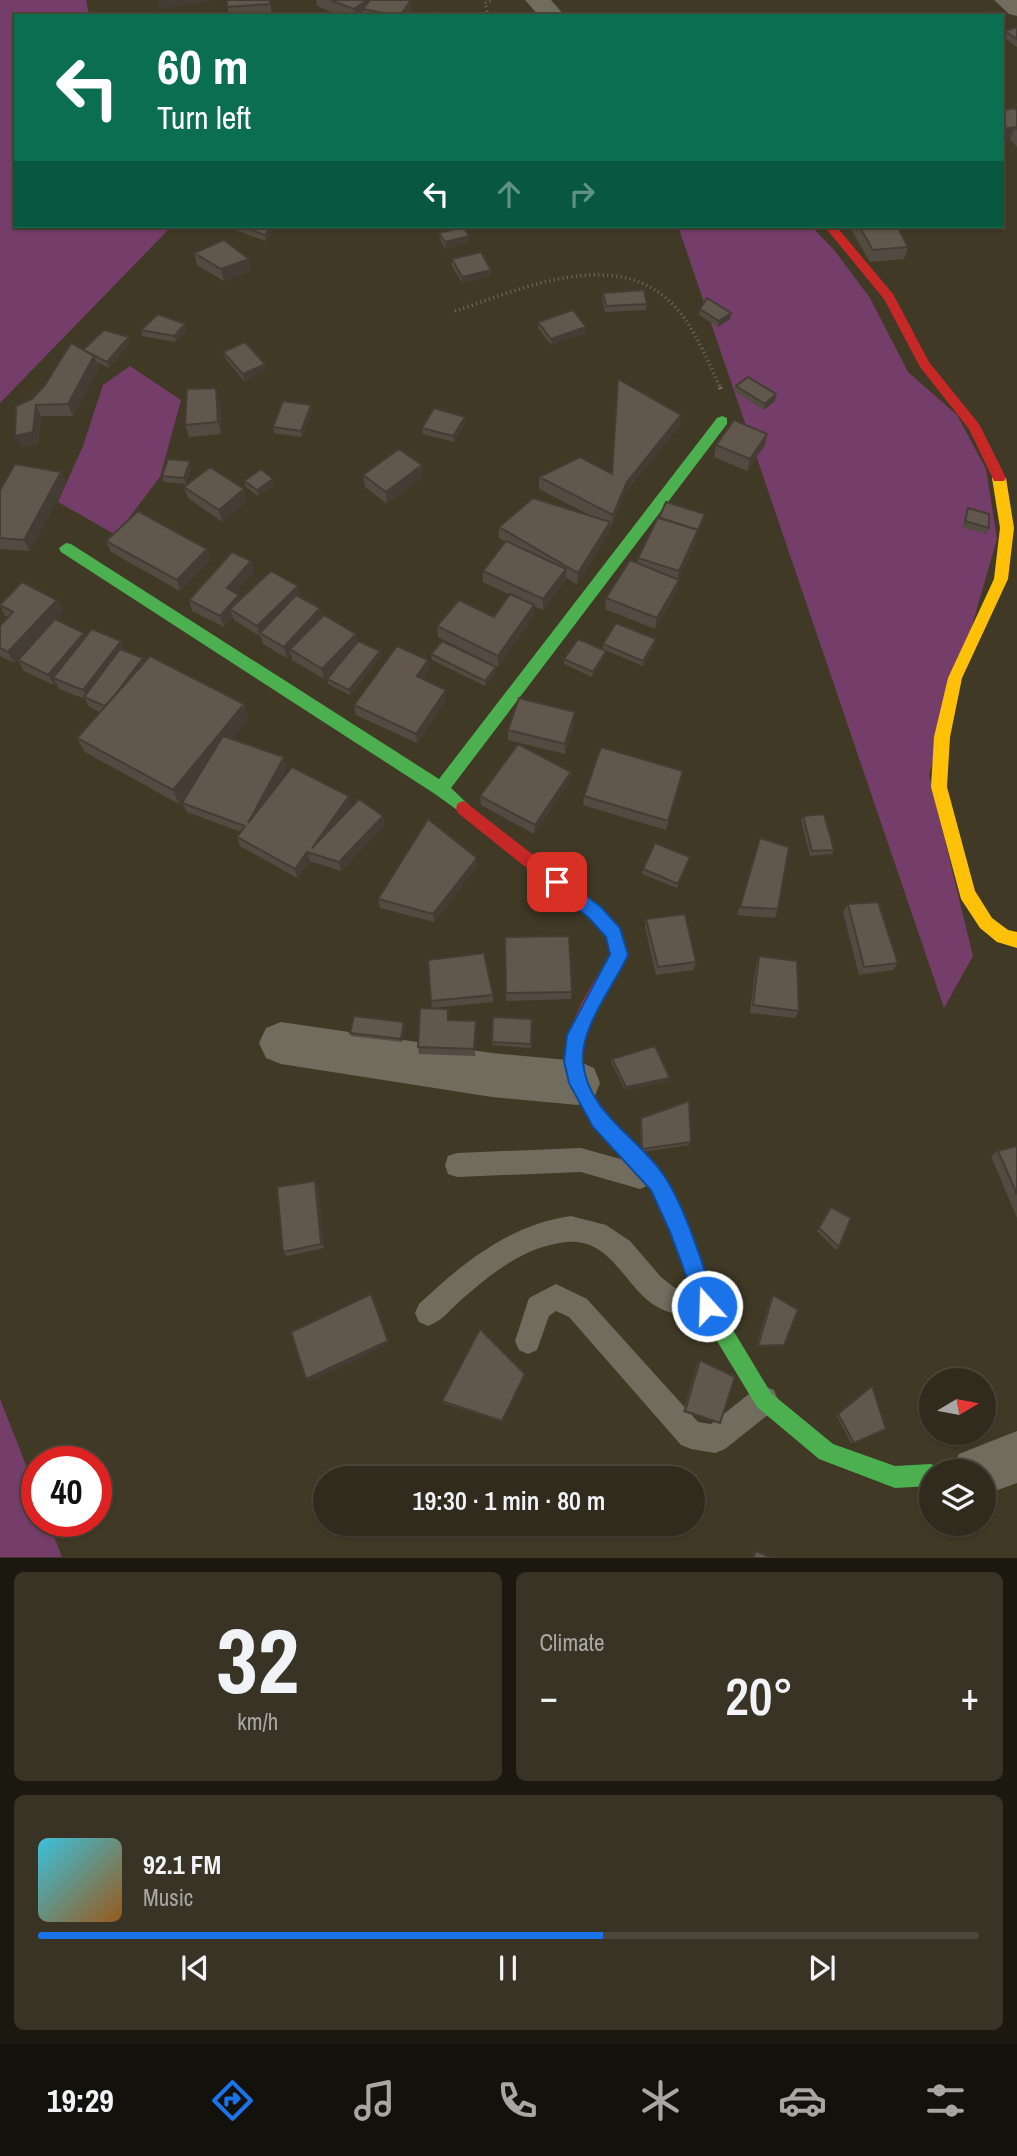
<!DOCTYPE html>
<meta charset="utf-8">
<style>
:root{--surface:#302b1c;--page:#383325;--text:#f1f3f6;--muted:#a8a7a3;--line:#4b473b;--accent:#1a73e8}
body{margin:0;font-family:"Archivo Narrow",sans-serif;background:var(--page);color:var(--text);height:100vh;display:flex;flex-direction:column;font-size:26px;white-space:nowrap}
*{box-sizing:border-box;margin:0}
p{font-size:23px;color:var(--muted)}
.icon{flex:none;width:38px;height:38px;fill:none;stroke:currentColor;stroke-width:2;stroke-linecap:round;stroke-linejoin:round}
.map{position:relative;height:1558px;overflow:hidden}
.sheet{display:flex;flex-direction:column;gap:14px;padding:14px;background:#1a180f;flex:1}
.sheet>*{flex:none}
.guide{position:absolute;left:14px;top:14px;width:990px;height:214px;border-radius:0px;box-shadow:0 2px 5px #0004,0 0 0 2px var(--line);background:#0b6e4f;color:#fff;overflow:hidden}
.needle{width:46px;rotate:80deg}
.controls{position:absolute;left:919px;top:1368px;display:grid;gap:14px}
.controls a{display:grid;place-items:center;width:77px;height:77px;border-radius:50%;background:var(--surface);box-shadow:0 2px 5px #0004,0 0 0 2px var(--line);font-size:35px}
.speed{position:absolute;left:21px;top:1446px;display:flex;gap:14px;font-size:35px;font-weight:700;text-align:center}
.speed>*{display:grid;place-content:center;width:91px;height:91px;border-radius:50%;background:var(--surface);box-shadow:0 2px 5px #0004,0 0 0 2px var(--line);line-height:1}
.speed .limit{border:10px solid #d22;background:#fff;color:#111}
.pin{position:absolute;display:grid;place-items:center;width:60px;height:60px;color:#fff;margin:-30px;border-radius:14px;box-shadow:0 4px 10px #0006}
.me{position:absolute;width:77px;margin:-38px;rotate:340deg;stroke-linejoin:round;filter:drop-shadow(0 0 5px #0008)}
.turn{display:flex;align-items:center;gap:24px;height:147px;padding:0 28px;font-size:32px}
.turn .icon{width:91px;height:91px;stroke-width:2.5}
.turn b{display:block;font-size:49px;line-height:60px}
.lanes{display:flex;align-items:center;height:66px;padding:0 28px;background:#0003;justify-content:center;gap:35px;direction:ltr}
.lanes .off{opacity:.35}
.big{font-size:52px;font-weight:600;line-height:1.1}
.sheet .card{flex:1;display:flex;flex-direction:column;justify-content:center;gap:10px;min-width:0;padding:0 24px;border-radius:10px;background:var(--page)}
.sheet .dial{align-items:center;gap:0}
.dial b{font-size:91px;line-height:1}
.song{display:flex;align-items:center;gap:21px}
.cover{width:84px;height:84px;border-radius:10px;background:linear-gradient(135deg,hsl(190 70% 55%),hsl(30 70% 35%))}
.played{height:7px;border-radius:4px;background:linear-gradient(90deg,var(--accent) 60%,var(--line) 60%)}
.keys{display:flex;justify-content:space-around;direction:ltr}
.heat{display:flex;justify-content:space-between;align-items:center;font-size:38px;direction:ltr}
.sheet .tiles{flex:1;display:grid;gap:14px;grid-template-columns:1fr 1fr}
.card:last-child{grid-column:span 2}
.trip{position:absolute;left:313px;top:1466px;width:392px;height:70px;border-radius:35px;background:var(--surface);box-shadow:0 2px 5px #0004,0 0 0 2px var(--line);font-weight:600;line-height:70px;text-align:center}
.tabs{display:flex;height:112px;justify-content:space-around;align-items:center;background:#13110b;color:var(--muted)}
.tabs .icon{width:49px;height:49px}
.tabs .active{color:var(--accent)}
.tabs b{font-size:32px;color:var(--text)}
.map>svg:first-child{display:block}
.green{fill:#753d69}
.lines{fill:none;stroke-linecap:round;stroke-linejoin:round}
.path-far1{stroke:#716d60;stroke-width:3.5;stroke-dasharray:1 3.5;stroke-linecap:butt}
.path{stroke:#716d60;stroke-width:4.5;stroke-dasharray:2 5;stroke-linecap:butt}
.lane{fill:#706c5e;fill-rule:evenodd}
.street{fill:#706c5e;fill-rule:evenodd}
.fast{fill:#4caf50;fill-rule:evenodd}
.slow{fill:#ffc107;fill-rule:evenodd}
.jam{fill:#c62828;fill-rule:evenodd}
.wall{fill:#534b41}
.shaded-wall{fill:#443d35}
.building{fill:#61574c;stroke:#443d35;stroke-width:2}
.route{fill:#1a73e8;stroke:#114b97;stroke-width:2}
</style>
<div class="map">
<svg width="1017" height="1558" viewBox="0 0 1017 1558">
<rect width="100%" height="100%" fill="#403926"/>
<path class="green" d="M0,0h86l3,16h-73v210h156l-172,177z
M678,226h133l24,25 35,47 38,74 49,43 29,54 11,70 -68,236 44,181 -29,52z
M130,366l51,34 -21,77 -44,58 -58,-33 25,-56 20,-61z
M0,1399l37,94v28h11l14,36h-62z"/>
<g class="lines">
<path class="path-far1" d="M488,16l-3,-13 6,-3
M1003,115l8,-2 6,-8
M455,311c67,-22 165,-68 222,-2 20,23 31,53 44,80"/>
<path class="path" d="M720,387l2,5"/>
<path class="lane" d="M581,1148l68,19 4,9 -4,9 -9,4 -59,-17 -124,5 -9,-3 -3,-9 3,-9 9,-3z
M571,1216l35,9 24,16 31,36 14,11 41,9 4,9 -4,9c-9,4 -15,3 -26,2 -13,-2 -28,-6 -39,-14 -28,-21 -42,-65 -84,-61 -42,4 -75,31 -106,58 -11,10 -19,21 -33,26l-9,-4 -4,-9 4,-9c45,-42 90,-79 152,-88z
M556,1284l31,15 111,123 13,2 43,-34 10,-4 10,4 4,10 -4,10 -49,39 -10,4 -24,-4 -10,-4 -112,-128 -13,-6 -7,5 -12,34 -9,4 -9,-4 -4,-9 14,-43z"/>
<path class="street" d="M525,0h26l14,16h-26z
M994,0h23v16l-8,-2z
M281,1022l211,31 86,8 16,7 6,15 -6,15 -16,7 -86,-8 -211,-33 -15,-6 -7,-15 7,-15z
M1017,1431v52l-33,12v-23h-33l8,-18z"/>
<path class="fast" d="M722,416l5,2v6l-276,364 21,20 -2,5 -6,2 -29,-21 -374,-242 -2,-4 7,-5 5,1 368,235 278,-361z
M581,1080l6,3 19,32 59,61 24,53 26,71 56,93 62,51 62,22 36,-2 7,4 2,4h-9v14l-36,2 -76,-29 -62,-52 -57,-94 -30,-81 -19,-42 -57,-63 -22,-38 3,-6z"/>
<path class="slow" d="M999,473l7,5 8,50 -6,51 -46,99 -12,59 -3,50 28,104 17,27 16,12 9,2v16l-20,-6 -17,-14 -19,-29 -30,-112 3,-50 14,-59 46,-99 6,-51 -8,-50z"/>
<path class="jam" d="M824,226h12l57,68 36,68 50,62 27,54 -2,3h-10l-25,-52 -49,-62 -36,-68z
M464,801l137,107 19,19 8,28c-21,47 -59,79 -38,134l-3,6 -6,3 -6,-3c-24,-56 8,-93 35,-141l-4,-17 -17,-19 -131,-105 -2,-5 2,-5z"/>
</g>
<path class="wall" d="M227,0h43l2,16h-43z
M316,0h94l2,12 -2,4h-69l-24,-10z
M1017,27v20l-14,-10 2,-6z
M1017,111v36l-7,-8z
M227,226h51l-6,5 -6,10 -39,-14z
M849,226h48l11,21 -4,12 -34,3z
M439,233l30,3v6l-24,7 -5,-10z
M194,253l55,6 2,12 -27,10 -27,-16z
M452,259l39,11v6l-29,7 -10,-17z
M603,293l44,11 -1,6 -41,2 -3,-13z
M700,309l31,4 -1,6 -12,8 -19,-12z
M538,322l48,11 -35,12 -13,-17z
M141,330h46l-11,12 -34,-6z
M130,343l-21,25 -12,-6 2,6 -26,48h-32l-3,28 -17,3 11,-48 51,-49z
M223,352l43,18 -22,11 -19,-23z
M736,386l40,8 -1,7 -11,9 -29,-18z
M220,400l1,34 -32,3 -4,-12z
M311,405l1,6 -10,26 -28,-4 -1,-6z
M681,415l-2,12 -54,66 -14,34 -1,-1 -1,7 -32,51 -11,-6v2l-23,30 -9,-4v9l-36,52 -60,-30 -1,-11 57,-9 16,-22 -27,-13v-11l23,-29 -7,-4v-11l92,-11 -52,-27v-12l73,-3z
M465,423l-11,19 -31,-8 -1,-6z
M767,434l-2,11 -18,26 -33,-14 2,-12z
M191,467l-5,17 -22,-2 -2,-6z
M61,472l5,11 -36,68 -30,-2v-59z
M363,475l60,1 -36,28 -22,-17z
M273,479l1,6 -16,11 -12,-9 -2,-6z
M184,487l63,14 -25,21 -34,-24z
M968,508l21,20 -2,6 -25,-7z
M659,518l45,1 -7,15 -1,8 -18,38 -1,11 -22,38 -50,-20 1,-11 31,-35 1,-5z
M106,541l105,19 -31,31 -69,-39z
M251,561l3,11 -19,21 4,2 2,4 59,-2 22,19 35,26 23,9 1,5 -31,39 -22,-11 -1,-5 14,-17 -17,17 -32,-19 -1,-6 -4,4 -24,-14 -2,-7 -27,-17 -1,-3 -9,10 -32,-16 -3,-11z
M57,600l6,11 -8,8 29,14 2,3 35,5 4,10 19,11 100,42 4,15 -16,20 55,28 -11,20 73,9 2,10 -6,8 38,2 1,10 -43,45 -31,-10 -13,17 -57,-32 -3,-9 4,-5 -54,-20 -5,-9 9,-14 -12,15 -94,-52 -8,-14 23,-26 -11,-5 -4,-8 -26,-10 -3,-6 -2,2 -30,-14 -6,-11 34,-38 -38,41 -14,-7v-30l8,-9 -3,-1 -5,-11z
M656,639l-1,6 -12,21 -40,-17v-5z
M606,651l-1,5 -13,21 -28,-13v-5z
M431,654l65,13v5l-11,14 -53,-26z
M428,660l1,10 -6,9 23,21 -29,43 -61,-28 -2,-10z
M575,712v10l-10,32 -57,-14v-10z
M571,772l-1,9 -36,53 -53,-29 -1,-9z
M681,780l-15,50 -83,-25 1,-9z
M803,816l31,34 -2,4 -22,2 -9,-36z
M760,838l18,71 -3,9 -38,-3z
M689,861l-12,27 -35,-14 1,-5z
M477,866l-43,56 -54,-14 -2,-9z
M848,904l50,59 -5,7 -34,5 -16,-63z
M646,919l50,43 -2,8 -38,5 -11,-48z
M505,937l67,55 -1,7 -65,2z
M759,956l40,55 -4,7 -45,-5 6,-49z
M493,995v7l-61,6 -1,-7z
M449,1017v3l27,1 -1,35 -56,-2 -1,-7z
M493,1017l39,2 -1,29 -39,-3z
M405,1026l-3,16 -51,-6 -1,-3z
M612,1059l58,19 -1,3 -44,9 -14,-28z
M641,1118l50,24 -2,3 -48,7 -1,-31z
M1017,1146v72l-26,-62 7,-5z
M315,1181l3,5 6,62 -37,8 -4,-4z
M831,1207l8,40 -3,3 -19,-19 11,-22z
M773,1295l11,50 -2,1 -26,1 15,-50z
M700,1360l20,63h-2l-35,-11 15,-51z
M525,1374l-23,48 -59,-19 -1,-2z
M872,1386l-18,57h-3l-15,-28 33,-28z"/>
<path class="shaded-wall" d="M158,0h53v1l-51,8z
M367,0h8l-12,9 1,6 -9,1 -1,-7z
M411,0l1,12 -2,4h-10z
M1008,19l-3,6 -2,2v-5z
M1015,127l-5,12 -7,1v-11z
M271,226h7l-6,5 -6,10 -1,-6z
M469,236v6l-24,7v-7z
M249,259l2,12 -27,10 -3,-12z
M491,270v6l-29,7v-6z
M731,313l-1,6 -12,8 1,-6z
M185,324l2,6 -11,12 -2,-6z
M586,327v6l-35,12v-6z
M129,337l1,6 -21,25 -2,-6z
M94,356l5,12 -26,48 -5,-12z
M265,364l1,6 -22,11 -1,-7z
M216,388l4,12 1,34 -3,-12z
M776,394l-1,7 -11,9 1,-6z
M36,405l5,11 -3,28 -17,3 -6,-11z
M311,405l1,6 -10,26 -1,-6z
M681,415l-2,12 -54,66 -14,34 2,-12 14,-33z
M465,417v6l-11,19 -1,-6z
M767,434l-2,11 -18,26 3,-12z
M190,461l1,6 -5,17 -2,-6z
M422,465l1,11 -36,28 -1,-12z
M61,472l5,11 -36,68 -6,-11z
M273,479l1,6 -16,11 -1,-6z
M244,489l3,12 -25,21 -3,-12z
M705,514l-1,5 -7,15 -1,8 -19,40 2,-11z
M610,522l-1,11 -32,51 1,-11z
M207,549l4,11 -31,31 -3,-11z
M251,561l3,11 -24,27 -3,-11z
M566,569v11l-23,30v-11z
M679,580l-2,11 -22,38 2,-11z
M298,586l2,11 -40,36v4l-3,-11z
M239,595l3,11 -12,3 3,8 -9,10 -4,-11z
M57,600l6,11 -49,52 -6,-11z
M534,605v10l-36,52v-11z
M320,608l3,11 -33,30 1,5 -4,4 -3,-11z
M84,633l6,11 -37,34 3,5 -2,2 -6,-10z
M356,634l2,10 -34,35 -2,-10z
M656,639l-1,6 -12,21v-5z
M121,641l4,10 -37,48 -5,-9z
M380,651l1,5 -31,39 -1,-5z
M606,651l-1,5 -13,21 1,-5z
M143,658l4,10 -40,39z
M428,660l1,10 -11,17 -1,-11z
M496,667v5l-11,14v-5z
M446,690v10l-29,43 -1,-9z
M244,704l4,15 -69,85 -6,-14z
M575,712v10l-10,32v-10z
M284,757l3,10 -36,65 -3,-9z
M571,772l-1,9 -36,53 1,-9z
M349,796l2,10 -35,49 -4,-7z
M383,816l1,10 -43,45 -2,-9z
M307,852l3,9 -13,17 -2,-9z
M477,858v8l-43,56 -1,-8z
M404,1022l1,4 -3,16 -1,-3z
M670,1078l-1,3 -44,9 1,-3z
M315,1181l3,5 6,62 -3,-4z
M371,1294l18,50 -79,38 -4,-3z"/>
<path class="building" d="M227,0h43v4l-43,3z
M330,0h37l-13,9z
M370,0h41l-11,16h-2l-35,-7z
M992,11l9,5h-16z
M438,12l6,4h-13z
M1017,27v12l-12,-8z
M1015,108l2,3v18l-2,-2 -12,2v-19z
M240,226h31l-6,9z
M859,226h38l11,21 -35,3z
M463,227l6,9 -24,6 -6,-9z
M224,240l25,19 -28,10 -27,-16z
M481,252l10,18 -29,7 -10,-18z
M644,290l3,14 -41,2 -3,-13z
M707,298l24,15 -12,8 -19,-12z
M573,310l13,17 -35,12 -13,-17z
M158,314l27,10 -11,12 -33,-6z
M104,330l25,7 -22,25 -24,-12z
M245,342l20,22 -22,10 -20,-22z
M71,343l23,13 -26,48 -32,1 -3,27 -18,4 1,-30 16,-7 13,-14z
M748,377l28,17 -11,10 -29,-18z
M618,379l63,36 -54,67 -14,33 -74,-38 41,-20 32,17z
M216,388l2,34 -33,3 2,-36z
M283,401l28,4 -10,26 -28,-4z
M434,408l31,9 -12,19 -31,-8z
M734,420l33,14 -17,25 -34,-14z
M399,449l23,16 -36,27 -23,-17z
M168,459l22,2 -6,17 -22,-2z
M15,464l46,8 -37,68 -24,-2v-48z
M210,467l34,22 -25,21 -35,-23z
M261,469l12,10 -16,11 -13,-9z
M533,498l77,24 -32,51 -79,-46z
M666,502l39,12 -7,16 -39,-12z
M968,508l21,6v14l-24,-7z
M138,511l69,38 -30,31 -71,-39z
M658,517l40,13 -19,41 -41,-13z
M506,541l60,28 -23,30 -60,-28z
M232,552l19,9 -24,27 12,7 -19,21 -31,-16z
M630,560l49,20 -22,38 -51,-20z
M271,571l27,15 -41,40 -27,-17z
M22,582l35,18 -49,52 -8,-4v-22l13,-14 -13,-7z
M510,594l24,11 -36,51 -61,-30 22,-26 35,17z
M296,595l24,13 -36,39 -24,-14z
M324,615l32,19 -34,35 -32,-20z
M55,619l29,14 -36,42 -30,-15z
M616,623l40,16 -13,22 -40,-17z
M92,629l29,12 -38,49 -30,-12z
M578,639l28,12 -13,21 -29,-13z
M358,641l22,10 -31,39 -22,-11z
M442,641l54,26 -11,14 -54,-27z
M397,646l31,14 -11,16 29,14 -30,44 -62,-29z
M120,649l23,9 -29,38 -9,10 -21,-9z
M150,656l94,48 -71,86 -96,-52z
M519,698l56,14 -10,32 -57,-14z
M223,736l61,21 -36,66 44,-56 57,29 -37,52 47,-49 24,17 -44,46 -32,-10 -12,17 -58,-32 8,-11 -63,-23z
M518,744l53,28 -36,53 -55,-29z
M601,747l82,24 -15,50 -84,-25z
M824,814l10,36 -22,1 -9,-35z
M428,819l49,39 -44,56 -55,-15z
M760,838l29,9 -11,62 -38,-2z
M655,843l35,14 -12,27 -35,-15z
M878,902l20,61 -34,4 -16,-63z
M685,914l11,48 -38,5 -12,-48z
M569,936l3,56 -66,1 -1,-56z
M484,953l9,42 -62,6 -3,-41z
M759,956l38,5 2,50 -46,-6z
M420,1008l28,1v11l28,1 -2,28 -56,-2z
M354,1016l50,6 -3,17 -51,-6z
M493,1017l39,2 -1,25 -39,-2z
M655,1046l15,32 -44,9 -14,-28z
M689,1101l2,41 -49,7 -1,-31z
M1017,1146v48l-19,-43z
M315,1181l6,63 -38,8 -6,-65z
M831,1207l20,11 -12,29 -20,-19z
M371,1294l17,47 -82,38 -15,-47z
M773,1295l25,15 -14,35 -26,1z
M480,1329l45,45 -23,47 -60,-20z
M700,1360l35,17 -15,46 -35,-12z
M872,1386l14,43 -32,14 -16,-29z
M756,1551l16,7h-19z"/>
<path class="route" d="M557,874l44,33 19,21 8,27c-14,31 -48,72 -45,107 4,51 57,76 82,115 23,36 37,88 52,129l-3,7 -7,3 -7,-3 -30,-81 -19,-42 -58,-63 -24,-44 -5,-22 3,-26 43,-81 -4,-17 -17,-19 -38,-31 -3,-5 3,-5z"/>
</svg>
<div class="controls">
<a><svg class="needle" viewBox="-14 -14 28 28"><path d="M0-13l5 13h-10z" fill="#e53935"/><path d="M0 13l5-13h-10z" fill="#a8a7a3"/></svg></a>
<a><svg class="icon" aria-label="layers" viewBox="0 0 24 24"><path d="M12 4l9 5-9 5-9-5zM3 14l9 5 9-5"/></svg></a>
</div>
<div class="speed"><div class="limit">40</div></div>
<div class="pin" style="left:557px;top:882px;background:#d93025"><svg class="icon" aria-label="arrive" viewBox="0 0 24 24"><path d="M6 21V4h12l-3 4 3 4H6"/></svg></div>
<svg class="me" style="left:707px;top:1306px" viewBox="-20 -20 40 40"><circle r="17" fill="#1a73e8" stroke="#fff" stroke-width="3"/><path d="M0-11L8 9 0 5-8 9z" fill="#fff"/></svg>
<div class="trip">19:30 · 1 min · 80 m</div>
<div class="guide">
<div class="turn"><svg class="icon" aria-label="left" viewBox="0 0 24 24"><path d="M17 20v-9H6M10 6l-5 5 5 5"/></svg><div><b>60 m</b>Turn left</div></div>
<div class="lanes"><svg class="icon" aria-label="left" viewBox="0 0 24 24"><path d="M17 20v-9H6M10 6l-5 5 5 5"/></svg><svg class="icon off" aria-label="ahead" viewBox="0 0 24 24"><path d="M12 20V5M6 11l6-6 6 6"/></svg><svg class="icon off" aria-label="right" viewBox="0 0 24 24"><path d="M7 20v-9h11M14 6l5 5-5 5"/></svg></div>
</div>
</div>
<section class="sheet">
<div class="tiles">
<div class="card dial"><b>32</b><p>km/h</p></div>
<div class="card"><p>Climate</p>
<div class="heat"><a>−</a><b class="big">20°</b><a>+</a></div>
</div>
<div class="card">
<div class="song"><i class="cover"></i><div><b>92.1 FM</b><p>Music</p></div></div>
<div class="played"></div>
<div class="keys"><svg class="icon" aria-label="previous" viewBox="0 0 24 24"><path d="M18 5L8 12l10 7zM5 5v14"/></svg><svg class="icon" aria-label="pause" viewBox="0 0 24 24"><path d="M8 5v14M16 5v14"/></svg><svg class="icon" aria-label="next" viewBox="0 0 24 24"><path d="M6 5l10 7-10 7zM19 5v14"/></svg></div>
</div>
</div>
</section>
<nav class="tabs">
<b>19:29</b>
<svg class="icon active" aria-label="directions" viewBox="0 0 24 24"><path d="M12 3l9 9-9 9-9-9zM9 14v-3h6M13 9l2 2-2 2"/></svg>
<svg class="icon" aria-label="music" viewBox="0 0 24 24"><path d="M9 18V5l10-2v13"/><circle cx="6" cy="18" r="3"/><circle cx="16" cy="16" r="3"/></svg>
<svg class="icon" aria-label="phone" viewBox="0 0 24 24"><path d="M5 4h4l2 5-3 2q2 4 5 5l2-3 5 2v4C11 20 4 13 5 4z"/></svg>
<svg class="icon" aria-label="climate" viewBox="0 0 24 24"><path d="M12 3v18M4 7l16 10M4 17L20 7"/></svg>
<svg class="icon" aria-label="car" viewBox="0 0 24 24"><path d="M5 17H2v-5l4-1 3-4h7l3 4 3 1v5h-3M9 17h6M6 11h13"/><circle cx="7" cy="17" r="2"/><circle cx="17" cy="17" r="2"/></svg>
<svg class="icon" aria-label="filters" viewBox="0 0 24 24"><path d="M4 7h16M4 17h16"/><circle cx="9" cy="7" r="2"/><circle cx="15" cy="17" r="2"/></svg>
</nav>
